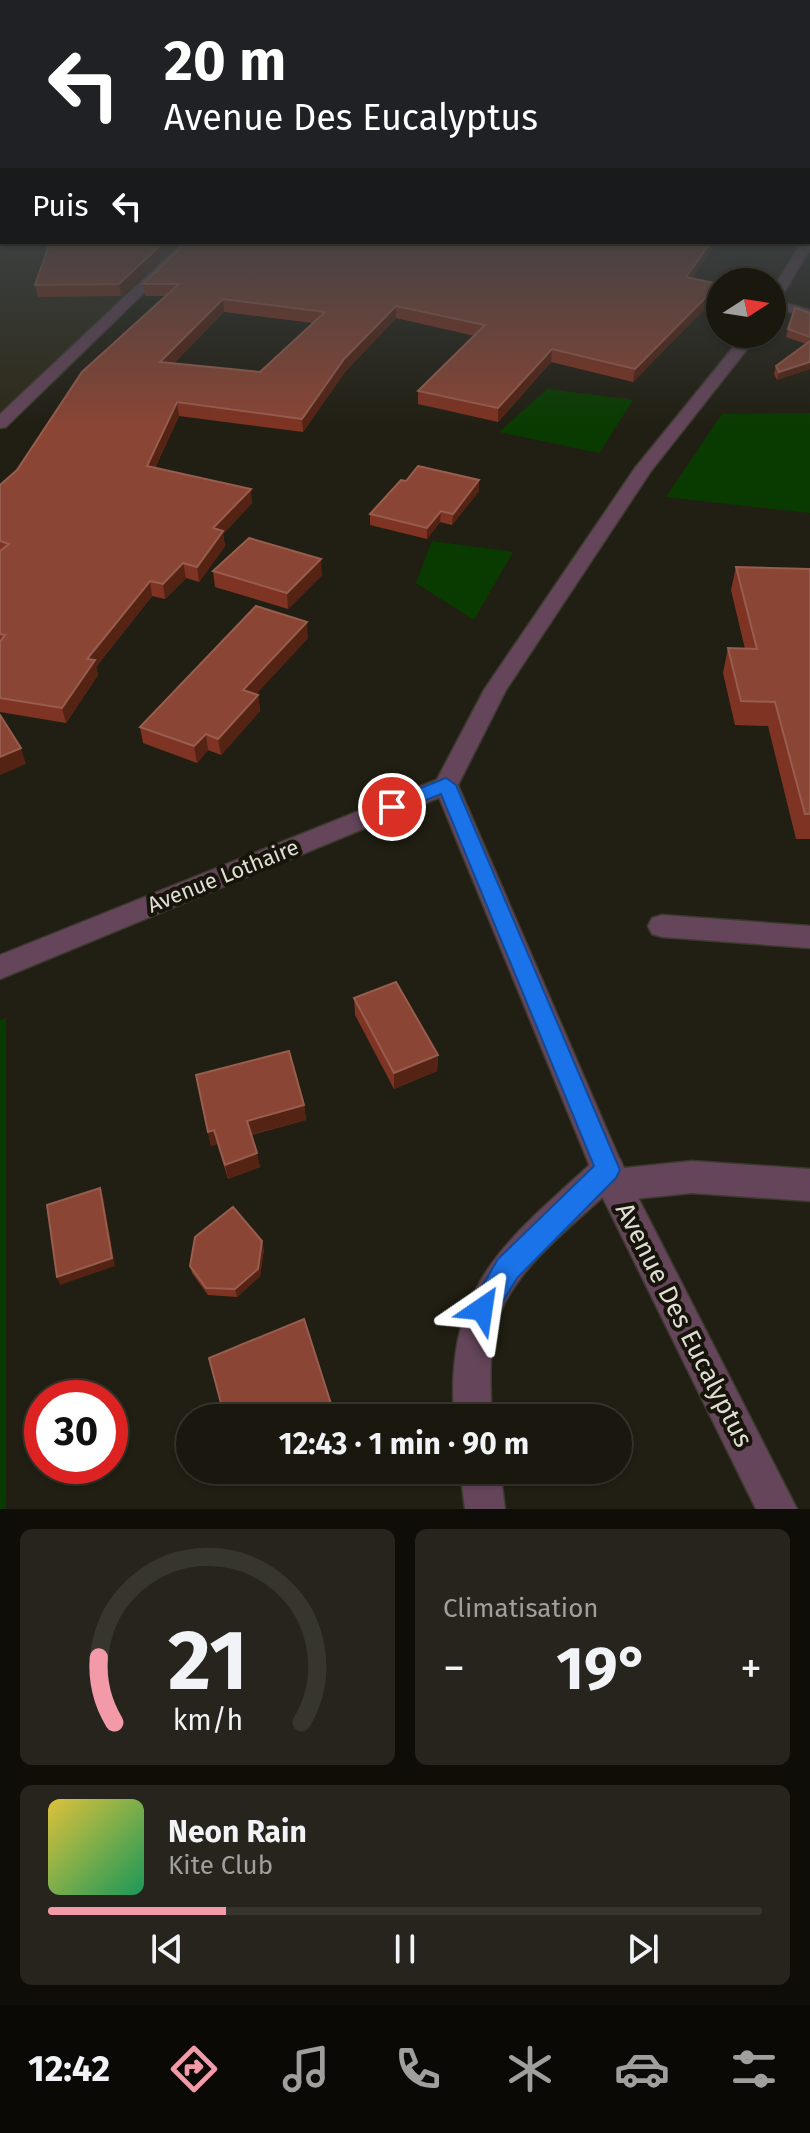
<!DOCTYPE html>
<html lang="fr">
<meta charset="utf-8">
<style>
:root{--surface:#19170e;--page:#26241c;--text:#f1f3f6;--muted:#9f9f9e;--line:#37362e;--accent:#f39aa8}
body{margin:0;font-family:"Fira Sans",sans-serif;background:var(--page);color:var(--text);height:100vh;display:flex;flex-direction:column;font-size:30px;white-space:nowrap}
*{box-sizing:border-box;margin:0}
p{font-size:26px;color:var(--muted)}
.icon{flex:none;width:44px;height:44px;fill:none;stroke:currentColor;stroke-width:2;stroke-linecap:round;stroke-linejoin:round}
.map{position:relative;height:1509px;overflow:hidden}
.side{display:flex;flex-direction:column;gap:20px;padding:20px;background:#0e0d08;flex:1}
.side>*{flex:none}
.banner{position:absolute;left:0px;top:0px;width:810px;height:244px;box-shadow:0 2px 6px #0004,0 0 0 2px var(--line);background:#202124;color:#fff;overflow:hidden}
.needle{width:52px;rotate:78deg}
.fabs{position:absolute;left:706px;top:268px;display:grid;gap:16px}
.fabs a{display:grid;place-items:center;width:80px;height:80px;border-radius:50%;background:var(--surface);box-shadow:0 2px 6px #0004,0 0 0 2px var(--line);font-size:40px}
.speed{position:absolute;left:24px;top:1380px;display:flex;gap:16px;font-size:40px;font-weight:700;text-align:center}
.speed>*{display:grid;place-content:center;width:104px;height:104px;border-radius:50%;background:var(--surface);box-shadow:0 2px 6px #0004,0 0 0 2px var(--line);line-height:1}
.speed .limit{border:12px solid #d22;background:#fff;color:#111}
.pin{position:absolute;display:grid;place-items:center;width:68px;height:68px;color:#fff;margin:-34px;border:4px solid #fff;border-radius:50%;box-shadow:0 2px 8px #0007}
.me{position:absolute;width:88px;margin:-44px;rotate:32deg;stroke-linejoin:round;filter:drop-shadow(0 0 6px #0008)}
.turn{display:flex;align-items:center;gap:28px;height:168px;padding:0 32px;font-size:36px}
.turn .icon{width:104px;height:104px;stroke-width:2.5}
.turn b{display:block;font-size:56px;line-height:68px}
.then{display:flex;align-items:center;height:76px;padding:0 32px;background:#0003;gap:16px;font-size:30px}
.big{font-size:60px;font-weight:700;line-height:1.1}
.side .tile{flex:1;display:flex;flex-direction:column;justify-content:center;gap:12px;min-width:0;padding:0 28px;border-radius:12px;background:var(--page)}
.side .dial{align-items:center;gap:0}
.dial svg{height:208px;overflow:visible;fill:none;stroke:var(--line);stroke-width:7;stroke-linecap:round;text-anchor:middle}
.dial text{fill:var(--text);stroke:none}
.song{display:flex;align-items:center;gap:24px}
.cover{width:96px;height:96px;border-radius:12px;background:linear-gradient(135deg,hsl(50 70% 55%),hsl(150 70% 35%))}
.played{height:8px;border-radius:4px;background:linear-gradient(90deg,var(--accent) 25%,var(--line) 25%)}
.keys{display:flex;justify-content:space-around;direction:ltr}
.heat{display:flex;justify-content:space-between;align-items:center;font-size:44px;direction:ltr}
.side .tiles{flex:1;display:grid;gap:20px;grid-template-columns:1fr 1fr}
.tile:last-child{grid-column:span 2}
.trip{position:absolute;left:176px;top:1404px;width:456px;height:80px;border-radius:40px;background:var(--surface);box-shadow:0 2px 6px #0004,0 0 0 2px var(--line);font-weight:700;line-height:80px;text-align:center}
.dock{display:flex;height:128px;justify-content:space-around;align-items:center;background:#0a0906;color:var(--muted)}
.dock .icon{width:56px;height:56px}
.dock .current{color:var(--accent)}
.dock b{font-size:36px;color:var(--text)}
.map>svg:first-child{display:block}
.built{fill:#2c2917}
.green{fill:#093b00}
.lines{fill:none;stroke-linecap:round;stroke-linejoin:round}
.minor-casing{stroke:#3c3a2e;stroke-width:3}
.tertiary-casing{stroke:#3c3a2e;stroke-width:3}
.minor{fill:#64455a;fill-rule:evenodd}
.tertiary{fill:#64455a;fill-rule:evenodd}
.wall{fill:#7f3322;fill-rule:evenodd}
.shaded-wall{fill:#552314}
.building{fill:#8a4535;stroke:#975d4e;stroke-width:2;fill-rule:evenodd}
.route{fill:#1a73e8;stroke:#114b97;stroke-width:2}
.labels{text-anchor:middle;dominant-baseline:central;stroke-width:8;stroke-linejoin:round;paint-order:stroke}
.street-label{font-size:22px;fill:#dfddd6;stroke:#17150a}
.near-street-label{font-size:26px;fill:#dfddd6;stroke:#17150a}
</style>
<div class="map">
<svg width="810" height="1509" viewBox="0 0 810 1509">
<rect width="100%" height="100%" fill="#211f13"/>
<path class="built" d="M0,216l2,26h195l-117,96 -80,84z"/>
<path class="green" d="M547,389l86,11 -34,53 -100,-21z
M810,413v100l-144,-16 56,-83z
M432,541l81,11 -39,68 -58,-37z
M6,1018v491h-6v-489z"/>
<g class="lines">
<defs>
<path id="minor" d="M183,242h13l-190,185 -6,1v-14z
M772,299l38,11v8l-38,-11z
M446,776l9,3 3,6 -3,6 -455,188v-24z
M662,915l148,11v22l-148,-11 -10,-3 -4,-8 4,-8z
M608,1154l12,5 4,9 68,-7 118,8v32l-118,-8 -78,8 -11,-4c-36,33 -83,69 -103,116 -12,30 -10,73 -8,105h-38c-9,-135 52,-176 142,-259z
M460,1470h40l5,39h-40z"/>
<path id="tertiary" d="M810,235v14l-31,52 -7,4v-15l30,-48h6z
M744,334h15l-108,137 -145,219 -48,95 168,389 171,335h-41l-154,-313 -168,-411 50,-95 151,-222z"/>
</defs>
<use href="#minor" class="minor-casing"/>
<use href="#tertiary" class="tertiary-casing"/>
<use href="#minor" class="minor"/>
<use href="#tertiary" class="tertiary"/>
</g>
<path class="wall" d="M179,242l-58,54 -83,1 -3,-12z
M717,242l-25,36 27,6 -2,12 -84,86 -82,-20 -53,60 -80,-18v-13l57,-55 -79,-18 -51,54 -42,60 -124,-16 -24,52 97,35 -29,31 2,12 -26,36 -13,-4 -21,21 -13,-3 -56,71 2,8 -32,48 -66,-11v-227l17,-15 148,-174h-20l-2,-12zM224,312l89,11 -53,49 -86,-9z
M810,313v56l-33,11 -3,-6 2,-8 30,-22 -20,-7 2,-8z
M479,480v11l-27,34 -12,-3 -13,17 -57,-14v-11l36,-33z
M736,567l74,2v270h-14l-28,-113 -33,-1 -12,-52 5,-25 17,1 -14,-59z
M213,571l109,4 -34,34 -73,-22z
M308,638l-52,56 2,1 2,16 -39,44 -13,-5 -11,13 -54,-20 -3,-16z
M354,998l84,57 -1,16 -43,18 -39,-74z
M196,1075l108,30 2,15 -55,15 9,32 -32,12 -11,-35 -6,2z
M264,1249l-4,27 -23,21 -29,-2 -16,-22 -2,-7z"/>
<path class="shaded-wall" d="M164,242h15l-58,54 -2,-12z
M711,242h6l-33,47 2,-12z
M719,284l-2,12 -84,86 2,-13z
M223,299l1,13 -62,63 -2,-13z
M396,306v12l-51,54 -42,60 -1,-13 42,-60z
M552,349l-1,13 -53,60v-14z
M810,362v7l-33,11 2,-8z
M177,402l2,14 -30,64 -2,-14z
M479,480v11l-27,34 1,-11z
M251,489l1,14 -29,31 2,12 -26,36 -2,-15 16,-39z
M441,511l-1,11 -13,17v-11z
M321,559l1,16 -34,34 -1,-16z
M183,563l3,15 -21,21 -2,-15z
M150,581l2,15 -56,71 2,8 -32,48 -4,-15 25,-49z
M307,622l1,16 -63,68 -2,-16z
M258,695l2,16 -39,44 -3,-16z
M206,734l2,16 -11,13 -3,-17z
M21,748l5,16 -26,11v-18z
M438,1055l-1,16 -43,18v-16z
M304,1105l2,15 -57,15 -2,-14z
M214,1130l3,14 -6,2 -3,-14z
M257,1153l3,14 -32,12 -3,-14z
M100,1188l3,8 12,70 -55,19 -3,-8z
M262,1241l2,8 -4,27 -23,21 -2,-8z
M332,1407l1,11h-27z"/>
<path class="building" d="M50,242h114l-45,42 -84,1z
M186,242h525l-25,35 33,7 -84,85 -83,-20 -54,59 -80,-17 67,-66 -89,-19 -52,53 -42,60 -125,-17 -30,64 104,23 -38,39 10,3 -26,36 -14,-4 -20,21 -13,-3 -63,78 8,1 -33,48 -62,-10v-56l5,-7 -5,-1v-83l9,-7 -9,-3v-56l17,-15 65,-98 97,-88h-36zM223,299l102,13 -65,60 -100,-10z
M795,308l15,5v24l-22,-8z
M810,341v21l-31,10 -3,-6z
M418,466l61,14 -26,34 -12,-3 -14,17 -57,-14 31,-34 5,1z
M249,538l72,21 -34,34 -74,-22z
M736,567l74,2v245h-5l-30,-112 -34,-1 -13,-53 29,1z
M256,606l51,16 -64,68 15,5 -40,44 -12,-5 -12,12 -54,-19z
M0,715l21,33 -21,9z
M396,982l42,73 -44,18 -40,-75z
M289,1051l15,54 -57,16 10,32 -32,12 -11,-35 -6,2 -12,-57z
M100,1188l12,70 -55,19 -10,-72z
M233,1207l29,34 -4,28 -23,20 -29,-1 -16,-22 5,-29z
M304,1319l28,88 -26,11h-81l-16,-60z"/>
<linearGradient id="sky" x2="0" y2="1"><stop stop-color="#12110a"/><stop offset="0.51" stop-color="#3d4244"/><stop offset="1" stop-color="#3d4244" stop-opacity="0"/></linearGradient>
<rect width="810" height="427" fill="url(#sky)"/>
<path class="route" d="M446,778l10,7 164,385 -4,8 -99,100 -25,41 -10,4 -9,-4 -4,-10 29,-50 96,-93 -153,-372 -49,20 -10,-7 3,-5z"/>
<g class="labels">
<g class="street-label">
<text transform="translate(223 876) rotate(-22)">Avenue Lothaire</text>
</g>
<g class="near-street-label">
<text transform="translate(684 1325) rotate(63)">Avenue Des Eucalyptus</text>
</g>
</g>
</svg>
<div class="fabs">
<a><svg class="needle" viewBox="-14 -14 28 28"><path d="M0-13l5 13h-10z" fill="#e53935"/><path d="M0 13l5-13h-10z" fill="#9f9f9e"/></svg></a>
</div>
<div class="speed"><div class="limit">30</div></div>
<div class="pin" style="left:392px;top:807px;background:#d93025"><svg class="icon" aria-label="arrive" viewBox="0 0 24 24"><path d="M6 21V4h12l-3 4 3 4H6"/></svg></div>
<svg class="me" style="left:482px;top:1309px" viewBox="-20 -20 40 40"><path d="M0-17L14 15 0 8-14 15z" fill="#1a73e8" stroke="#fff" stroke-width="4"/></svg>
<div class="trip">12:43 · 1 min · 90 m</div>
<div class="banner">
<div class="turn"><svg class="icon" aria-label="left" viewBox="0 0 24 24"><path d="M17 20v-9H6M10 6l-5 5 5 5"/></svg><div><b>20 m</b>Avenue Des Eucalyptus</div></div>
<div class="then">Puis<svg class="icon" aria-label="left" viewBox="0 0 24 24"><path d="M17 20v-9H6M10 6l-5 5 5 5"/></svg></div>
</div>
</div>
<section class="side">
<div class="tiles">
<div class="tile dial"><svg viewBox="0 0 100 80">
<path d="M14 69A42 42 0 1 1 86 69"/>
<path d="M14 69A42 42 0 0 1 8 44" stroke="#f39aa8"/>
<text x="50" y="56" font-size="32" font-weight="700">21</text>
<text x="50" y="72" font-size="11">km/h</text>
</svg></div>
<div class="tile"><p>Climatisation</p>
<div class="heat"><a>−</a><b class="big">19°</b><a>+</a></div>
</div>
<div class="tile">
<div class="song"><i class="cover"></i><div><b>Neon Rain</b><p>Kite Club</p></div></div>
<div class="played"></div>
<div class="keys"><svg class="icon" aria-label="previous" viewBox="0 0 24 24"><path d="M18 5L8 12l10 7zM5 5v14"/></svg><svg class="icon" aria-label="pause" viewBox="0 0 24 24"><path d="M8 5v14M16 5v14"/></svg><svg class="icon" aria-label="next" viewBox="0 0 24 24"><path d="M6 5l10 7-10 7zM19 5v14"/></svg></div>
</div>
</div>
</section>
<nav class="dock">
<b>12:42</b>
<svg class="icon current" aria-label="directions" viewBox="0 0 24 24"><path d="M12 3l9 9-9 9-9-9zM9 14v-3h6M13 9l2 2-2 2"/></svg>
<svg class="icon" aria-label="music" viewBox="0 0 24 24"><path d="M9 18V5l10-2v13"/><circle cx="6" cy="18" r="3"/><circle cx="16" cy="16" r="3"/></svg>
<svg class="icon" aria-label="phone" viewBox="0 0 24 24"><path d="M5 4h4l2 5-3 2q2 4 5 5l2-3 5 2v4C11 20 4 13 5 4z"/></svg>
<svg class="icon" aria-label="climate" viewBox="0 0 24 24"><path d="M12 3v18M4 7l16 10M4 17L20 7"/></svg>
<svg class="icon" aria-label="car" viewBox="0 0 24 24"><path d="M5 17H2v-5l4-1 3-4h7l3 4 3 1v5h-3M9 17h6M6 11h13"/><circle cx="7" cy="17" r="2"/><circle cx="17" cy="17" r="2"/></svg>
<svg class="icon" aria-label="filters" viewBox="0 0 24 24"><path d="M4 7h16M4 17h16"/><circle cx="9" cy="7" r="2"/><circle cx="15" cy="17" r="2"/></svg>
</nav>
